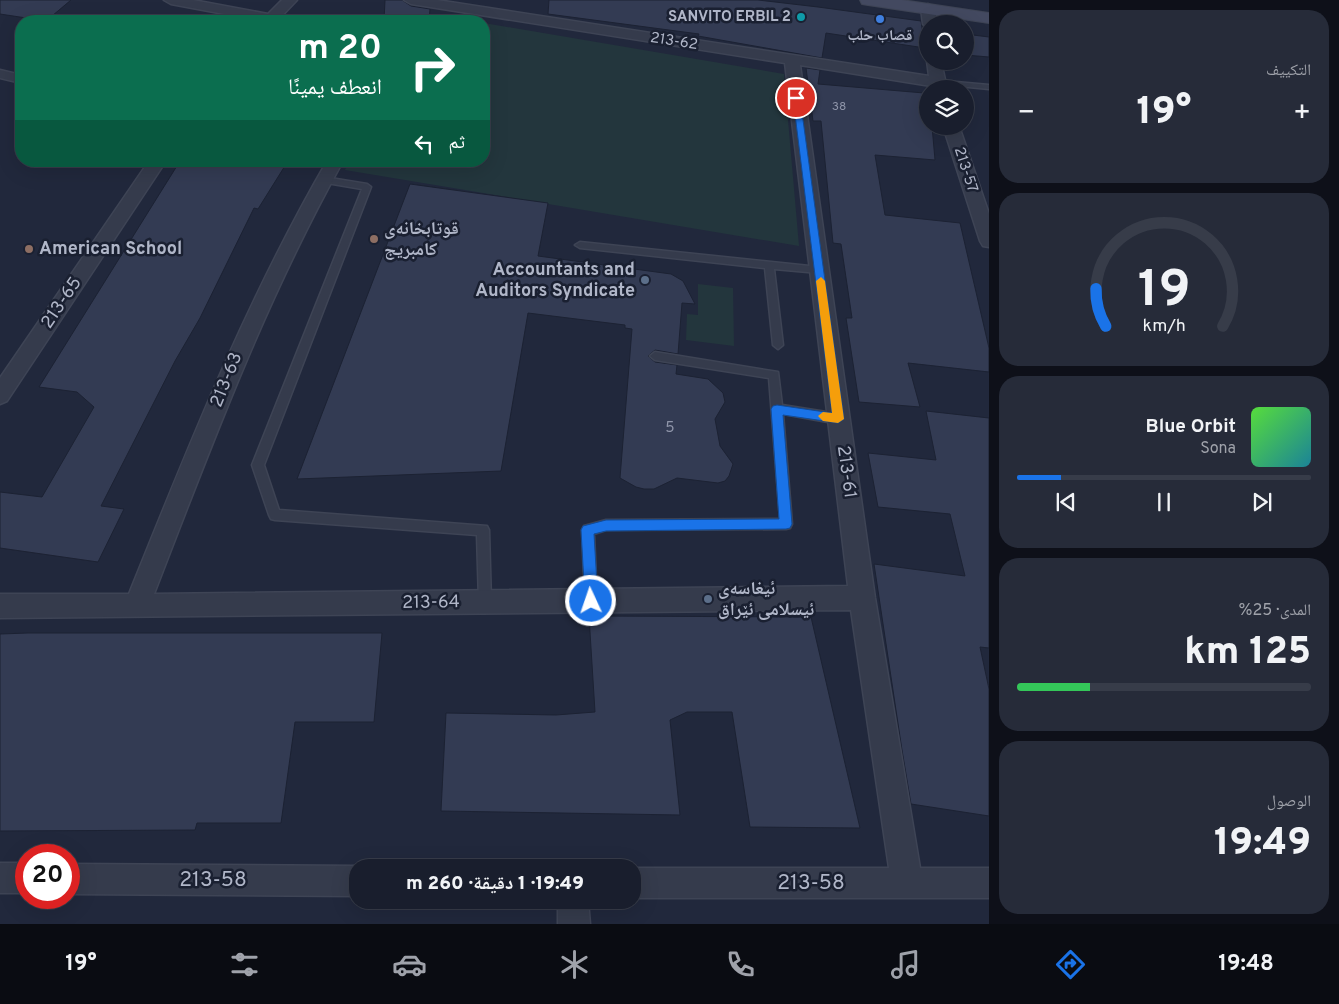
<!DOCTYPE html>
<html lang="ar">
<meta charset="utf-8">
<style>
:root{--surface:#191e2d;--page:#262b39;--text:#f1f3f6;--muted:#9fa2aa;--line:#373c49;--accent:#1a73e8}
body{margin:0;font-family:Overpass,"Noto Naskh Arabic",sans-serif;background:var(--page);color:var(--text);direction:rtl;height:100vh;display:flex;flex-direction:column;font-size:19px;white-space:nowrap}
*{box-sizing:border-box;margin:0}
p{font-size:16px;color:var(--muted)}
.icon{flex:none;width:28px;height:28px;fill:none;stroke:currentColor;stroke-width:2;stroke-linecap:round;stroke-linejoin:round}
.map{position:relative;flex:1;overflow:hidden;direction:ltr}
.panel{display:flex;flex-direction:column;gap:10px;padding:10px;background:#0e1019;width:350px}
.panel>*{flex:none}
.hud{position:absolute;left:15px;top:15px;width:475px;height:152px;border-radius:20px;box-shadow:0 5px 20px #0002,0 0 0 1px var(--line);direction:rtl;background:#0b6e4f;color:#fff;overflow:hidden}
.controls{position:absolute;left:919px;top:15px;display:grid;gap:10px}
.controls a{display:grid;place-items:center;width:55px;height:55px;border-radius:50%;background:var(--surface);box-shadow:0 5px 20px #0002,0 0 0 1px var(--line);font-size:25px}
.speed{position:absolute;left:15px;top:844px;display:flex;gap:10px;font-size:25px;font-weight:700;text-align:center}
.speed>*{display:grid;place-content:center;width:65px;height:65px;border-radius:50%;background:var(--surface);box-shadow:0 5px 20px #0002,0 0 0 1px var(--line);line-height:1}
.speed .limit{border:8px solid #d22;background:#fff;color:#111}
.pin{position:absolute;display:grid;place-items:center;width:42px;height:42px;color:#fff;margin:-21px;border:2px solid #fff;border-radius:50%;box-shadow:0 1px 5px #0007}
.me{position:absolute;width:55px;margin:-28px;rotate:357deg;stroke-linejoin:round;filter:drop-shadow(0 0 4px #0008)}
.turn{display:flex;align-items:center;gap:18px;height:105px;padding:0 25px;font-size:22px}
.turn .icon{width:65px;height:65px;stroke-width:2.5}
.turn b{display:block;font-size:35px;line-height:42px}
.then{display:flex;align-items:center;height:48px;padding:0 25px;background:#0003;gap:10px;font-size:19px}
.big{font-size:38px;font-weight:800;line-height:1.1}
.panel .tile{flex:1;display:flex;flex-direction:column;justify-content:center;gap:8px;min-width:0;padding:0 18px;border-radius:20px;background:var(--page)}
.panel .dial{align-items:center;gap:0}
.dial svg{height:130px;overflow:visible;fill:none;stroke:var(--line);stroke-width:7;stroke-linecap:round;text-anchor:middle}
.dial text{fill:var(--text);stroke:none}
.song{display:flex;align-items:center;gap:15px}
.cover{width:60px;height:60px;border-radius:8px;background:linear-gradient(135deg,hsl(110 70% 55%),hsl(190 70% 35%))}
.played{height:5px;border-radius:2px;background:linear-gradient(90deg,var(--accent) 15%,var(--line) 15%)}
.keys{display:flex;justify-content:space-around;direction:ltr}
.heat{display:flex;justify-content:space-between;align-items:center;font-size:28px;direction:ltr}
.charge{height:8px;border-radius:4px;background:linear-gradient(90deg,#34c759 25%,var(--line) 0)}
.trip{position:absolute;left:349px;top:859px;width:292px;height:50px;border-radius:20px;background:var(--surface);box-shadow:0 5px 20px #0002,0 0 0 1px var(--line);font-weight:800;line-height:50px;text-align:center;direction:rtl}
.tab-bar{display:flex;height:80px;justify-content:space-around;align-items:center;background:#0a0c12;color:var(--muted)}
.tab-bar .icon{width:35px;height:35px}
.tab-bar .on{color:var(--accent)}
.tab-bar b{font-size:22px;color:var(--text)}
main{display:flex;flex:1;min-height:0}
.map>svg:first-child{display:block}
.green{fill:#23363d}
.building{fill:#333b53;stroke:#1c2233}
.lines{fill:none;stroke-linecap:round;stroke-linejoin:round}
.lane-casing{stroke:#3e4455;stroke-width:3}
.street-casing{stroke:#3e4455;stroke-width:3}
.secondary-casing{stroke:#3e4455;stroke-width:2}
.lane{fill:#353b4c;fill-rule:evenodd}
.street{fill:#353b4c;fill-rule:evenodd}
.secondary{fill:#434960;fill-rule:evenodd}
.route{fill:#1a73e8;stroke:#114b97}
.slow{fill:#f59e0b}
.culture-dot{fill:#0f9aa8;stroke:#1a2031;stroke-width:2}
.shop-dot{fill:#3f7fe0;stroke:#1a2031;stroke-width:2}
.education-dot{fill:#8d6e63;stroke:#1a2031;stroke-width:2}
.service-dot{fill:#5c6f8a;stroke:#1a2031;stroke-width:2}
.labels{text-anchor:middle;dominant-baseline:central;stroke-width:5;stroke-linejoin:round;paint-order:stroke}
.far-number-label{font-size:12px;fill:#8f95a9}
.far-poi-label{font-size:15px;font-weight:bold;fill:#b0b6c8;stroke:#1a2031;text-anchor:end}
.far-street-label{font-size:15px;fill:#b0b6c8;stroke:#1a2031}
.number-label{font-size:15px;fill:#8f95a9}
.poi-label{font-size:18px;font-weight:bold;fill:#b0b6c8;stroke:#1a2031;text-anchor:start}
.street-label{font-size:18px;fill:#b0b6c8;stroke:#1a2031}
.near-street-label{font-size:21px;fill:#b0b6c8;stroke:#1a2031}
</style>
<main>
<section class="panel">
<div class="tile"><p>التكييف</p>
<div class="heat"><a>−</a><b class="big">19°</b><a>+</a></div>
</div>
<div class="tile dial"><svg viewBox="0 0 100 80">
<path d="M14 69A42 42 0 1 1 86 69"/>
<path d="M14 69A42 42 0 0 1 8 46" stroke="#1a73e8"/>
<text x="50" y="56" font-size="32" font-weight="700">19</text>
<text x="50" y="72" font-size="11">km/h</text>
</svg></div>
<div class="tile">
<div class="song"><i class="cover"></i><div><b>Blue Orbit</b><p>Sona</p></div></div>
<div class="played"></div>
<div class="keys"><svg class="icon" aria-label="previous" viewBox="0 0 24 24"><path d="M18 5L8 12l10 7zM5 5v14"/></svg><svg class="icon" aria-label="pause" viewBox="0 0 24 24"><path d="M8 5v14M16 5v14"/></svg><svg class="icon" aria-label="next" viewBox="0 0 24 24"><path d="M6 5l10 7-10 7zM19 5v14"/></svg></div>
</div>
<div class="tile"><p>المدى · 25%</p><b class="big">125 km</b><div class="charge"></div></div>
<div class="tile"><p>الوصول</p><b class="big">19:49</b></div>
</section>
<div class="map">
<svg width="989" height="924" viewBox="0 0 989 924">
<rect width="100%" height="100%" fill="#21283c"/>
<path class="green" d="M484,23l300,51 15,172 -454,-76 5,-9h134z
M698,284l35,4 1,58 -48,-6 1,-26 11,1z"/>
<path class="building" d="M0,0h71l-25,21 -46,-7z
M385,0h17l9,6 19,3 -1,12h-45z
M549,0h209l60,7 103,14 4,27 -99,-15 -4,25 -124,-22 1,-2 -151,-20z
M965,34l24,3v20l-24,-2z
M806,68l14,2 -2,14 106,9 4,12v21h4l3,34 -60,-5 10,60 75,8 29,125v24l-81,-9 12,44 -61,-5 -13,-84h6l-11,-74 -8,-1 -12,-122h-8z
M180,161h108l-30,48 -4,-1 -54,110 -25,43 -74,145 23,3 -26,53 -98,-14v-56l42,5 52,-90 -17,-15 -38,-5z
M410,184l138,19 -10,53 133,18 12,7 12,23 -13,-1 -4,51 -23,-4 -7,6 7,6 22,3 -1,9 32,5 15,14 2,9 -10,17 5,27 13,18 -4,12 -4,5 -7,2 -41,-5 -23,11h-10l-8,-2 -16,-9 12,-149 -7,-1v-3l-97,-12 -27,158 -204,8z
M926,411l63,7v230l-9,-1 9,42v127l-78,-12 -9,-54 -28,-186 91,12 -15,-62 -72,-7 -10,-54 68,7z
M589,616l222,1 49,211 -110,-1 -18,-115h-45l-17,8 10,95 -239,-4 5,-98 110,2 39,-3z
M28,633h354l-8,89h-79l-14,101h-84l-2,7 -195,1v-197z"/>
<g class="lines">
<defs>
<path id="lane" d="M934,80l55,5v4l-52,-5h-3z
M324,177l43,7 4,3 -107,278 15,45 208,16 2,4 2,72 -2,4 -4,2 -4,-2 -2,-4 -2,-67 -202,-15 -4,-1 -2,-4 -17,-50 110,-276 -41,-7v-4z
M580,242l239,25 5,3 -5,3 -45,-4 9,76 -5,4 -5,-4 -8,-77 -185,-20 -5,-3z
M655,352l123,20 4,33 57,9 4,2 1,3 -1,3 -4,2 -56,-10 9,110 -2,4 -4,1 -180,1 -12,4 3,67 -2,4 -4,2 -4,-2 -2,-4 -3,-71 2,-4 22,-6 174,-1 -11,-141 -114,-18 -5,-4z"/>
<path id="street" d="M164,0h29l75,14 14,-14h15l-20,21h-16l-90,-17z
M404,0h33l492,76 -2,-15 1,-1v1h13l6,28h-16v-3l-131,-21 75,533 45,270h69v30h-357v-30h257l-38,-258 -851,8v-24h129c60,-149 117,-293 198,-433h16c-78,140 -131,283 -189,433l694,-8 -63,-523 -374,-59z
M928,4l7,4 2,16h-9v4l-5,-4 -2,-16z
M0,70l21,5v8l-21,-5z
M943,126h16l30,88v33l-6,-1 -3,-5z
M149,161h17l-159,240 -7,3v-26z
M0,863h26v30h-26z
M69,864l289,2 4,2h-4v28l-289,-2z
M558,900h30l2,24h-32z"/>
<path id="secondary" d="M860,0h42l87,13v10l-121,-18 -6,-1z"/>
</defs>
<use href="#lane" class="lane-casing"/>
<use href="#street" class="street-casing"/>
<use href="#secondary" class="secondary-casing"/>
<use href="#lane" class="lane"/>
<use href="#street" class="street"/>
<use href="#secondary" class="secondary"/>
</g>
<path class="route" d="M796,96l4,2 44,321 -6,4 -55,-8 9,109 -2,4 -4,1 -180,2 -12,3 4,67 -2,5 -5,2 -4,-2 -2,-5 -4,-71 2,-4 23,-6 173,-1 -8,-110 2,-3 4,-1 55,8 -39,-315z"/>
<path class="slow" d="M821,277l4,4 19,138 -6,4 -15,-2 -5,-5 5,-4 9,1 -16,-132z"/>
<circle class="culture-dot" cx="801" cy="17" r="5"/>
<circle class="shop-dot" cx="880" cy="19" r="5"/>
<g class="education-dot">
<circle cx="374" cy="239" r="5"/>
<circle cx="29" cy="249" r="5"/>
</g>
<g class="service-dot">
<circle cx="645" cy="280" r="5"/>
<circle cx="708" cy="599" r="5"/>
</g>
<g class="labels">
<g class="far-number-label">
<text x="839" y="107">38</text>
</g>
<g class="far-poi-label">
<text x="791" y="17">SANVITO ERBIL 2</text>
<text x="880" y="36" text-anchor="middle">قصاب حلب</text>
</g>
<g class="far-street-label">
<text transform="translate(674 42) rotate(9)">213-62</text>
<text transform="translate(965 170) rotate(72)">213-57</text>
</g>
<g class="number-label">
<text x="670" y="428">5</text>
</g>
<g class="poi-label">
<text x="384" y="229">قوتابخانەی<tspan x="384" dy="21">کامبریج</tspan></text>
<text x="39" y="249">American School</text>
<text x="635" y="270" text-anchor="end">Accountants and<tspan x="635" dy="21">Auditors Syndicate</tspan></text>
<text x="718" y="589">ئیغاسەی<tspan x="718" dy="21">ئیسلامی ئێراق</tspan></text>
</g>
<g class="street-label">
<text transform="translate(62 303) rotate(-56)">213-65</text>
<text transform="translate(227 380) rotate(-68)">213-63</text>
<text transform="translate(846 472) rotate(82)">213-61</text>
<text transform="translate(431 603) rotate(-1)">213-64</text>
</g>
<g class="near-street-label">
<text x="213" y="880">213-58</text>
<text x="811" y="883">213-58</text>
</g>
</g>
</svg>
<div class="controls">
<a><svg class="icon" aria-label="search" viewBox="0 0 24 24"><circle cx="10" cy="10" r="6"/><path d="M15 15l6 6"/></svg></a>
<a><svg class="icon" aria-label="layers" viewBox="0 0 24 24"><path d="M12 4l9 5-9 5-9-5zM3 14l9 5 9-5"/></svg></a>
</div>
<div class="speed"><div class="limit">20</div></div>
<div class="pin" style="left:796px;top:98px;background:#d93025"><svg class="icon" aria-label="arrive" viewBox="0 0 24 24"><path d="M6 21V4h12l-3 4 3 4H6"/></svg></div>
<svg class="me" style="left:591px;top:601px" viewBox="-20 -20 40 40"><circle r="17" fill="#1a73e8" stroke="#fff" stroke-width="3"/><path d="M0-11L8 9 0 5-8 9z" fill="#fff"/></svg>
<div class="trip">19:49 · 1 دقيقة · 260 m</div>
<div class="hud">
<div class="turn"><svg class="icon" aria-label="right" viewBox="0 0 24 24"><path d="M7 20v-9h11M14 6l5 5-5 5"/></svg><div><b>20 m</b>انعطف يمينًا</div></div>
<div class="then">ثم<svg class="icon" aria-label="left" viewBox="0 0 24 24"><path d="M17 20v-9H6M10 6l-5 5 5 5"/></svg></div>
</div>
</div>
</main>
<nav class="tab-bar">
<b>19:48</b>
<svg class="icon on" aria-label="directions" viewBox="0 0 24 24"><path d="M12 3l9 9-9 9-9-9zM9 14v-3h6M13 9l2 2-2 2"/></svg>
<svg class="icon" aria-label="music" viewBox="0 0 24 24"><path d="M9 18V5l10-2v13"/><circle cx="6" cy="18" r="3"/><circle cx="16" cy="16" r="3"/></svg>
<svg class="icon" aria-label="phone" viewBox="0 0 24 24"><path d="M5 4h4l2 5-3 2q2 4 5 5l2-3 5 2v4C11 20 4 13 5 4z"/></svg>
<svg class="icon" aria-label="climate" viewBox="0 0 24 24"><path d="M12 3v18M4 7l16 10M4 17L20 7"/></svg>
<svg class="icon" aria-label="car" viewBox="0 0 24 24"><path d="M5 17H2v-5l4-1 3-4h7l3 4 3 1v5h-3M9 17h6M6 11h13"/><circle cx="7" cy="17" r="2"/><circle cx="17" cy="17" r="2"/></svg>
<svg class="icon" aria-label="filters" viewBox="0 0 24 24"><path d="M4 7h16M4 17h16"/><circle cx="9" cy="7" r="2"/><circle cx="15" cy="17" r="2"/></svg>
<b>19°</b>
</nav>
